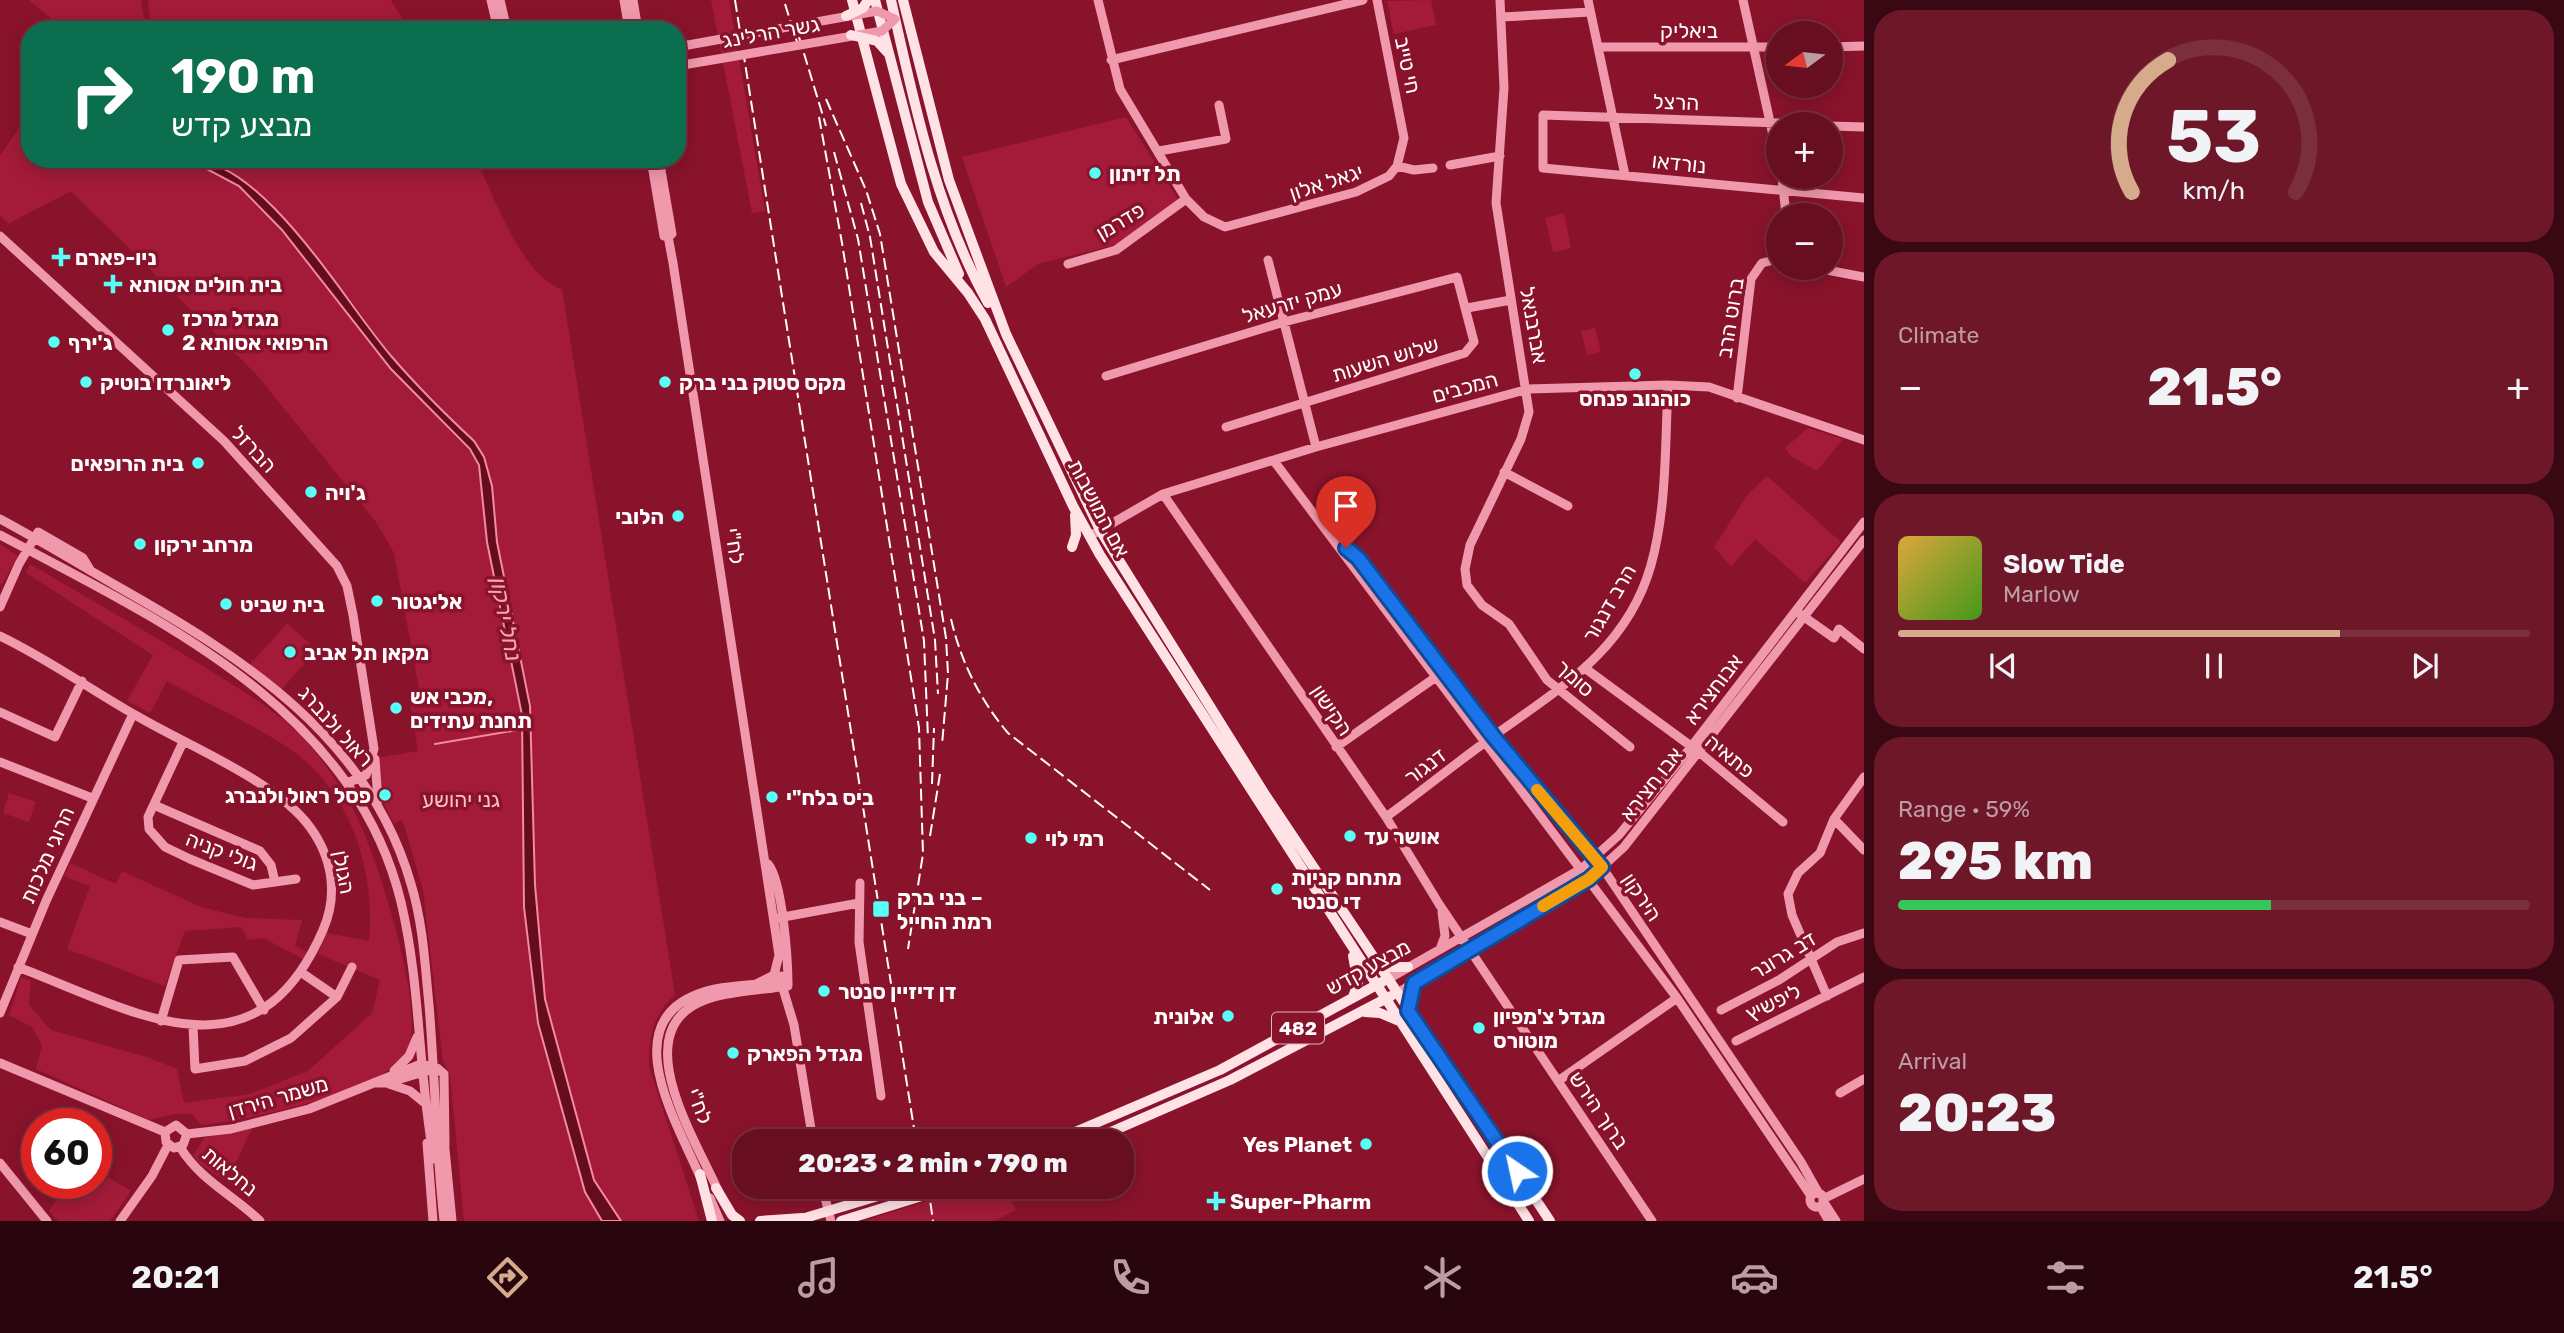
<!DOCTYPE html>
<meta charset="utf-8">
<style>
:root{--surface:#670e20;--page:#6d1729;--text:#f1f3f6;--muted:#bd9ca5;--line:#7a2e3e;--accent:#d6ab8b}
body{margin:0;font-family:Rubik,Heebo,sans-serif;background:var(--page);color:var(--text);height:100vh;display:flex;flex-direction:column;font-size:26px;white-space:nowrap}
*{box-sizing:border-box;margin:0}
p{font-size:23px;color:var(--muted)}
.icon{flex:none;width:38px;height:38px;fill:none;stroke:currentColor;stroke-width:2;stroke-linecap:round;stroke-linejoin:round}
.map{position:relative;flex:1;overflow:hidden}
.sheet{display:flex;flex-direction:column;gap:10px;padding:10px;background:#390812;width:700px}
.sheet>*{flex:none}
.top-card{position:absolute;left:21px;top:21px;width:665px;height:147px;border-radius:28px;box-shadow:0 4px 18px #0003,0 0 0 2px var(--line);background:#0b6e4f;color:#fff;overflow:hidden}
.needle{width:46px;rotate:255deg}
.tools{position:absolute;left:1766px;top:21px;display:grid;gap:14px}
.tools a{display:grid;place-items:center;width:77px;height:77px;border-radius:50%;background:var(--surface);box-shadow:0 4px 18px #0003,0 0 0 2px var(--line);font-size:35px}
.speed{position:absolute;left:21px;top:1108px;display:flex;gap:14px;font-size:35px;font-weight:700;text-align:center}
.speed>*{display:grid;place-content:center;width:91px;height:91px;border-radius:50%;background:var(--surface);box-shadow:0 4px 18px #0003,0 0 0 2px var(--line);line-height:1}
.speed .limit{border:10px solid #d22;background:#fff;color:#111}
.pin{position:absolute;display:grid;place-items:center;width:60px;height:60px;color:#fff;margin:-72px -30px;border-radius:50% 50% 50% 0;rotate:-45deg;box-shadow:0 0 7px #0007}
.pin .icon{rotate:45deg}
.me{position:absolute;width:77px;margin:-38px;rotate:326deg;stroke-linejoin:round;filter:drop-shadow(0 0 5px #0008)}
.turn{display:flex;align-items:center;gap:24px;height:147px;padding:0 35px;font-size:32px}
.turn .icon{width:91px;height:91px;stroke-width:2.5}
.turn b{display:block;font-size:49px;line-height:60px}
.big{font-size:52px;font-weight:800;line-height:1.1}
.sheet .tile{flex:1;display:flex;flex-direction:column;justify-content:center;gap:10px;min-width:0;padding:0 24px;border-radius:28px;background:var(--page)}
.sheet .dial{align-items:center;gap:0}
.dial svg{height:182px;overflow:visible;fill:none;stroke:var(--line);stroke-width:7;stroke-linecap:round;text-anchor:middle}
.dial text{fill:var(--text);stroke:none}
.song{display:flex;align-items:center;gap:21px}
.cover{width:84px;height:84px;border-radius:10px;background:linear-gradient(135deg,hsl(40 70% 55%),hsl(100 70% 35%))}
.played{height:7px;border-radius:4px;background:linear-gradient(90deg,var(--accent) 70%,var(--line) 70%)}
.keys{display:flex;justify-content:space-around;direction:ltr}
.heat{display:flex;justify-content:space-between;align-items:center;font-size:38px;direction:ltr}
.charge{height:10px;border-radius:5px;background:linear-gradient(90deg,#34c759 59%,var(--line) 0)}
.trip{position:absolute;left:732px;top:1129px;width:402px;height:70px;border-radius:28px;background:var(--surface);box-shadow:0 4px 18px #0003,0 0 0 2px var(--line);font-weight:800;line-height:70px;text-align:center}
.dock{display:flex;height:112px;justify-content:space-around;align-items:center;background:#29060d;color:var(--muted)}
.dock .icon{width:49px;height:49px}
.dock .selected{color:var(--accent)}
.dock b{font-size:32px;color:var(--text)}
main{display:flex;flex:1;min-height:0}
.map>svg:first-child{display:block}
.green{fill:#a31b38}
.water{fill:#650c1d;stroke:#f38aa3;stroke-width:2}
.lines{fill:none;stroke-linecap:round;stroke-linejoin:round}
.stream{stroke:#f38aa3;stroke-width:2}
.minor{stroke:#f099ac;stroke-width:9}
.major{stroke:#ffe2e6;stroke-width:10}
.rail{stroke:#fff;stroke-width:2;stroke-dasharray:12 5;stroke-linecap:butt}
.minor-bridge{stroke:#f099ac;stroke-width:9}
.major-bridge{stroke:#ffe2e6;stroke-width:10}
.route-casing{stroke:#114b97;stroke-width:18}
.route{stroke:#1a73e8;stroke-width:12}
.slow{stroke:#f59e0b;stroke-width:12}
.poi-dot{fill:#58fff6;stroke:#89132b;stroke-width:2.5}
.labels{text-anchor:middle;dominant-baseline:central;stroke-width:7;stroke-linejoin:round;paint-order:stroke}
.shield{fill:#89132b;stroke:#dcb8bf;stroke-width:2}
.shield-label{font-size:19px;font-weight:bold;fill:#fff}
.street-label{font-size:21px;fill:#fff;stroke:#89132b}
.poi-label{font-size:21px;font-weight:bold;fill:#fff;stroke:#89132b;text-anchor:start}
.park-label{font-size:21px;fill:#fcbfcc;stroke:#89132b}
.water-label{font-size:23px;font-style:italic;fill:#f7a4b7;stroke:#89132b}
</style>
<main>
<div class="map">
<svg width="1864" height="1221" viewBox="0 0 1864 1221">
<rect width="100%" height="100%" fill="#89132b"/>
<path class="green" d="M29,0h112l5,30h-81z
M148,0h243l18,30h-258z
M711,0h18l36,211 -13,2z
M1431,0l5,25 -42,9 -7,-33z
M30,101v58h157l52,27 43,44 109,139 84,88 4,8 8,77 35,173 2,192 14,116 47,169 17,29h-138l-14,-145 -7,-15 -20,-171 -19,-65 -3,-5 -7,4 -15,-30 -2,-36 41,-7 -9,-54 11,-3 -26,-141 -18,-31 -120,-148 -185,-183 -63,33 -8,-9v-59l23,-34 1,-10z
M1126,117l53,84 -56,42 -85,21 -32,23 -44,-130z
M207,159h269c18,37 46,118 86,130l113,706c-22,19 -26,42 -26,71l50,155h-78l-27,-41 -49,-181 -10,-114 -5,-179 -33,-164 -10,-76 -13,-25 -84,-86 -40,-56 -84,-98 -23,-20z
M1564,213l7,35 -18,4 -8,-34z
M1595,328l6,24 -14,3 -6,-24z
M1808,428l35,11 -26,32 -25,-14 -7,-9z
M1767,476l74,66 -36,41 -50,-44 -24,28 -17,-20 34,-53z
M0,544l18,12 -16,28 -2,-1z
M30,564c59,35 119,69 178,105 33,21 71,43 98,72 18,20 45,60 55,85 18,40 69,194 44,229 -26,38 -157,65 -203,70l-10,-11h-17l-26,6 -113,-51 6,-24 -10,-18 -23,-12 12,-37 10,2 -2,25 22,25 96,27 30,12 7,34 66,-9 58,-23 64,-58 8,-33 -62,-26 8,-21 43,8c7,-73 -20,-155 -85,-196 -37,-24 -79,-42 -117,-64l-17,32 -23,-12 26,-46 -127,-82z
M287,623l32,29 -6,2 -31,35 -34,-22z
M9,793l27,9 -7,20 -26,-9z
M70,863l46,21 6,-13 79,36 45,11 56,2 -7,26 16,8 -4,7 -44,-23 -15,2 -7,-13 -56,4 -20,55 -98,-37 23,-63 -26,-10z
M253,1126l-26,56 -26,-17 -8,-10 11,-17z
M96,1170l35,21 -21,30h-52l-9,-10 19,-28h28z
M976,1186l27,1 13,23 -22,11h-131z"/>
<path class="water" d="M188,159c76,0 157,144 204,198 25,29 53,57 82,84l10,16 8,29 5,56 33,164 5,179 10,114 49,181 27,41h-19l-17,-29 -47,-169 -14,-116 -2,-192 -35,-173 -8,-77 -9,-16 -79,-80 -109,-139 -43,-44z"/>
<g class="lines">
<path class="stream" d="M435,744l89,-15"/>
<path class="minor" d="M491,0l7,30
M500,0l7,30
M624,0l5,30
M633,0l5,30
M1098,0l22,89 66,110 18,18 21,10 131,-35 33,-16 8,-10 7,-28 -27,-138
M1500,0l4,88 -8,115 33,209 -8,27 -51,106 -5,24 2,16 15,20 27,19 38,56 83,67
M1588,0l37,175
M1743,0l35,158
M1502,17l88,-5
M1599,47h179
M1830,47l34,-1
M1111,60l252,-60
M1807,124l-264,-9v53l321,30
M1830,126l34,1
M1159,151l67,-12 -7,-34
M651,159l13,77h4l5,27 106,692 -5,20 -20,10
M659,159l13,75 -4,2
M1450,165l50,-9
M1397,166l17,4 19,-2
M1782,177l4,38
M0,236l224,205 113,125 10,20 6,29 21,134 -8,26 -19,8
M1268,260l48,187
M1068,264l48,-14 70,-51
M1816,268l48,9
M1467,308l44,-8
M1106,376l178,-54 173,-45 17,65 -9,11 -239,74
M1737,398l14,-119 11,-16 16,-4
M1274,461l403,537 134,198
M1504,472l64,34
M1163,494l223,323 53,87 213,317
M0,519c39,21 77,44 115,66 126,71 254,152 296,299 12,39 14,81 18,121 6,72 7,144 15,216
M0,535c160,85 354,174 401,367 20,84 17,172 33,257
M1090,536l73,-42 153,-47 212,-58 140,-4 41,2 155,53
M1347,549l11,9 135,178 109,131 199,295 18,32
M0,607l19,-43 19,-32 45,26 8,13
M1800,614l34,24 5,-9 25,20
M0,636c48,23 91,54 137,80 51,30 132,62 169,106 26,32 33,71 17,108 -68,157 -187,82 -305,37
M1586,669l113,83 84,70
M0,712l55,25 27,-56
M183,742l-35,75 1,12 16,18 25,12 63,26 43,-6
M1336,747l100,-70
M375,759l3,42
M0,762l92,36
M154,805l106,46 11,14 4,17
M1386,817c33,-24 65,-50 98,-74 69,-51 142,-89 167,-178 16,-57 14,-121 17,-180
M1834,819l30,31
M768,864c15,18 20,98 20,122
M860,883l-1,59 22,154
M778,918l81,-15
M0,922l32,12
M1440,949l5,-13 -3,-24
M1388,979l193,-110 38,-34 72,-88 173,-225
M781,982l13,43 19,116
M1397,993l192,-114 35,-32 240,-307
M1827,996l-35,-81 -4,-21 10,-21 22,-20 14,-34 30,-42
M337,997l15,-30
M1721,1010l58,-30 58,-38 27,-9
M0,1013l46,-112 87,-187
M161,1021l18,-61 54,-3 31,53
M193,1026l2,43 50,-8 46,-23 46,-41 -35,-24
M1736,1041l128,-64
M0,1063l165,69
M394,1071l15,-15 8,-19
M1558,1081l119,-83
M376,1083h11l40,-12
M389,1084l21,7 16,13
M1840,1093l24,-14
M165,1132l1,10 8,6 9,-3 4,-11
M165,1132l11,-7 11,9
M187,1134l44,-5 78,-20 112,-45 16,4 7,6 1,71
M444,1139l8,82
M427,1143l6,78
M180,1147c20,33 53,48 80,74
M0,1163l47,58
M701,1179c-22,-53 -86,-154 -3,-185 23,-9 51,-8 75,-12l8,-6
M822,1186l9,35
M719,1193c-21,-50 -96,-163 -14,-193 23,-9 51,-9 74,-13l9,-6
M1810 1200a7 7 0 1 1 14 0a7 7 0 1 1-14 0Z
M710,1198l10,23
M1823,1199l41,-20
M1823,1201l13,20
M1820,1206l9,15
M120,1221l32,-45 16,-31"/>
<path class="major" d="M852,0l49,184 33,68 34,41 17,26 88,187 27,49 429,666
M875,0l53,202 31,72
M891,0c23,103 45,210 97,303
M903,0l46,180 57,154 94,196 164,263 286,428
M1072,547l4,-12 -1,-20
M1377,962l11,5h20
M1353,997l5,-14 -5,-27
M1408,1011l1,-16 5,-12
M1365,1012l15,1 19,8
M1054,1141l166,-71 162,-88
M1090,1141l140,-61 161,-84
M700,1174l12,47
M716,1188l16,27 8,6
M760,1221l42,-3"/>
<path class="rail" d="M735,0l181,1141
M785,4l14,44
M799,37l27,89
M826,99l40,91 14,44 66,404 2,36 -6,71
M819,117l23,126 77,485 4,126 -15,95
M834,152l24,87 66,402 4,97
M861,203l9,34 65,403 3,54
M951,619c10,43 29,81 57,114l202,157
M932,784l2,-56
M930,836l10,-62
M928,1186l5,35"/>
<path class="minor-bridge" d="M677,47l200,-36 18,8 -13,12 -205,35"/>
<path class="major-bridge" d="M846,16l17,-8 5,-8
M851,35l26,6 10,11
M795,1221l116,-35
M841,1221l113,-35"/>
</g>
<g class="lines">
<defs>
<path id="route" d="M1346,548l12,10 135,178 109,131 -13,12 -175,104 -6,28 109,160"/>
</defs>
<use href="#route" class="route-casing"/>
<use href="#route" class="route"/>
<path class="slow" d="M1537,790l65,77 -13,12 -46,27"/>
</g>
<g class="poi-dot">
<circle cx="1095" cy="173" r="7"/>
<path d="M57.5 246.5h7v7h7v7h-7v7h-7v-7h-7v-7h7z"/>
<path d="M109.5 273.5h7v7h7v7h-7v7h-7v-7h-7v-7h7z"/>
<circle cx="168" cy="330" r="7"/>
<circle cx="54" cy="342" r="7"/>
<circle cx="1635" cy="374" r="7"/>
<circle cx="86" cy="382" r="7"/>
<circle cx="665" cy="382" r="7"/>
<circle cx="198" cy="463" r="7"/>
<circle cx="311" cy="492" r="7"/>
<circle cx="678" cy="516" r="7"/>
<circle cx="140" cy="544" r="7"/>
<circle cx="377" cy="601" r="7"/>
<circle cx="226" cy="604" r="7"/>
<circle cx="290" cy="652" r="7"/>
<circle cx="396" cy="708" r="7"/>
<circle cx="385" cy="795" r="7"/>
<circle cx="772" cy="797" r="7"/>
<circle cx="1350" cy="836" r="7"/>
<circle cx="1031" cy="838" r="7"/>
<circle cx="1277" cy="889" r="7"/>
<rect x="872" y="900" width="18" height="18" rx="3.5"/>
<circle cx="824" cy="991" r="7"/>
<circle cx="1228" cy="1016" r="7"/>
<circle cx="1479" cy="1028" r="7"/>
<circle cx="733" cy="1053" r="7"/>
<circle cx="1366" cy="1144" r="7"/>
<path d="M1212.5 1190.5h7v7h7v7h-7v7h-7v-7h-7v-7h7z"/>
</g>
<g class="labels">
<rect class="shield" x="1272" y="1012.5" width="52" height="31" rx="5"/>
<g class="shield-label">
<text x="1298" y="1028">482</text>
</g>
<g class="street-label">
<text x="1689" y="30">ביאליק</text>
<text transform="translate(771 32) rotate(-10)">גשר הרלינג</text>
<text transform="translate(1408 65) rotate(78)">חי טייב</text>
<text transform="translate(1676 102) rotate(2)">הרצל</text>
<text transform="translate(1679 163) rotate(6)">נורדאו</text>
<text transform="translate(1326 182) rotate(-18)">יגאל אלון</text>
<text transform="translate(1120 221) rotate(-31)">פדרמן</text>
<text transform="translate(1292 302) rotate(-16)">עמק יזרעאל</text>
<text transform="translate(1730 318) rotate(-81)">ברוט הרב</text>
<text transform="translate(1534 325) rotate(80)">אברבנאל</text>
<text transform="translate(1385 359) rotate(-17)">שלוש השעות</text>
<text transform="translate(1465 387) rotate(-15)">המכבים</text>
<text transform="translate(254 449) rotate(47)">הברזל</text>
<text transform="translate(1099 508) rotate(62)">אם המושבות</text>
<text transform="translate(735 546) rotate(81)">לח"י</text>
<text transform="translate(1609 603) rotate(-60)">הרב דנגור</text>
<text transform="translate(1575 678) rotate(42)">סומך</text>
<text transform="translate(1713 689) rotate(-53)">אבוחצירא</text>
<text transform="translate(1332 710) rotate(56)">הקישון</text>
<text transform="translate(336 726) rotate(48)">ראול ולנברג</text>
<text transform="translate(1730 756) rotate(39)">פתאיה</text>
<text transform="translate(1425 766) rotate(-37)">דנגור</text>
<text transform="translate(1651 784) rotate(-52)">אבו חצירא</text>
<text transform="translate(222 851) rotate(21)">גולי קניה</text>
<text transform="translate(47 855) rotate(-66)">הרוגי מלכות</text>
<text transform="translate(344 872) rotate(79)">הגולן</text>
<text transform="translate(1642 897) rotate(56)">הירקון</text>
<text transform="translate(1783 955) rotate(-31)">דב גרונר</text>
<text transform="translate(1368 967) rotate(-29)">מבצע קדש</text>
<text transform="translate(1773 1002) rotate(-26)">ליפשיץ</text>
<text transform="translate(278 1097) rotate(-16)">משמר הירדן</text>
<text transform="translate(700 1106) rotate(68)">לח"י</text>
<text transform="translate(1599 1110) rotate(56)">ברוך הירש</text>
<text transform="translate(230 1171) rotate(40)">נחלאות</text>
</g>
<g class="poi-label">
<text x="1109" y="173">תל זיתון</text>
<text x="75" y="257">ניו-פארם</text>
<text x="129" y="284">בית חולים אסותא</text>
<text x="182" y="318">מגדל מרכז<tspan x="182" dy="24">הרפואי אסותא 2</tspan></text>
<text x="68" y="342">ג'ירף</text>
<text x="100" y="382">ליאונרדו בוטיק</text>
<text x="679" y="382">מקס סטוק בני ברק</text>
<text x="1635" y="398" text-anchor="middle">כוהנוב פנחס</text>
<text x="184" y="463" text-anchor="end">בית הרופאים</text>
<text x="325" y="492">ג'ויה</text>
<text x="664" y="516" text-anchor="end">הלובי</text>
<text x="154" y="544">מרחב ירקון</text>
<text x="391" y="601">אליגטור</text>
<text x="240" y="604">בית שביט</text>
<text x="304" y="652">מקאן תל אביב</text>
<text x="410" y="696">מכבי אש,<tspan x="410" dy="24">תחנת עתידים</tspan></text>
<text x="371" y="795" text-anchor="end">פסל ראול ולנברג</text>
<text x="786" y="797">ביס בלח"י</text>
<text x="1364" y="836">אושר עד</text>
<text x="1045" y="838">רמי לוי</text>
<text x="1291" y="877">מתחם קניות<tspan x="1291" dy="24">די סנטר</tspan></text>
<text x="897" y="897">בני ברק –<tspan x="897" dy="24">רמת החייל</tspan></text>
<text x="838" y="991">דן דיזיין סנטר</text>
<text x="1214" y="1016" text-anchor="end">אלונית</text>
<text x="1493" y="1016">מגדל צ'מפיון<tspan x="1493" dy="24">מוטורס</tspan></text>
<text x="747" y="1053">מגדל הפארק</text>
<text x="1352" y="1144" text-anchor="end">Yes Planet</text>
<text x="1230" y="1201">Super-Pharm</text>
</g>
<g class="park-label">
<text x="461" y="799">גני יהושע</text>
</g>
<g class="water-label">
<text transform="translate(506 619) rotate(79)">נחל ירקון</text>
</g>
</g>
</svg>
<div class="tools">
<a><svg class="needle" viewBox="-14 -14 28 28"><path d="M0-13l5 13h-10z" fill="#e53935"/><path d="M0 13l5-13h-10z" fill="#bd9ca5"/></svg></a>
<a>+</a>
<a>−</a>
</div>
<div class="speed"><div class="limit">60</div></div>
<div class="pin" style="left:1346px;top:548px;background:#d93025"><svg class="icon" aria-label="arrive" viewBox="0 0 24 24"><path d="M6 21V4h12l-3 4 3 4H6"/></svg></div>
<svg class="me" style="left:1517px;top:1171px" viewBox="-20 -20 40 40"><circle r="17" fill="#1a73e8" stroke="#fff" stroke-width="3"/><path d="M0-11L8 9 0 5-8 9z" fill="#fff"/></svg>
<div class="trip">20:23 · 2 min · 790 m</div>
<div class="top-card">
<div class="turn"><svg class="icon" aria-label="right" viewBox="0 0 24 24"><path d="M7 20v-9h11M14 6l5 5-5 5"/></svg><div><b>190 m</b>מבצע קדש</div></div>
</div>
</div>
<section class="sheet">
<div class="tile dial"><svg viewBox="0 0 100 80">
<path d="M14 69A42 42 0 1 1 86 69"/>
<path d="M14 69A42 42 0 0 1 30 11" stroke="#d6ab8b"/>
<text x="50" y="56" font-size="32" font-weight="700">53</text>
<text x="50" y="72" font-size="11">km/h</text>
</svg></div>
<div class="tile"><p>Climate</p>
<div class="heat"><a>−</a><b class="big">21.5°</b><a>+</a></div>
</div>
<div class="tile">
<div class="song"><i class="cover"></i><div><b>Slow Tide</b><p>Marlow</p></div></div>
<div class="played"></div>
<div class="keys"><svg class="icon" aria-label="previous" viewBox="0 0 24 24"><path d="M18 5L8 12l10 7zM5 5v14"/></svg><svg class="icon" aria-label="pause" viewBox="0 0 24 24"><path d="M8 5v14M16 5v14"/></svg><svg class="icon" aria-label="next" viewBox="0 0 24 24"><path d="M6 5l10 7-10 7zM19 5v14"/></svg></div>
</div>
<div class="tile"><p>Range · 59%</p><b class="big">295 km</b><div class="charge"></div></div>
<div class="tile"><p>Arrival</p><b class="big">20:23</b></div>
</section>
</main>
<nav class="dock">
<b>20:21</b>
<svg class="icon selected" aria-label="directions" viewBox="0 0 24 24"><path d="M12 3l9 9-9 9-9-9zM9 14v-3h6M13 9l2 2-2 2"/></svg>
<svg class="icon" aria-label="music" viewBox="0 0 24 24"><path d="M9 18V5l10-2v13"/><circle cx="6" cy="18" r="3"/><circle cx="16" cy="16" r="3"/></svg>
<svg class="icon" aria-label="phone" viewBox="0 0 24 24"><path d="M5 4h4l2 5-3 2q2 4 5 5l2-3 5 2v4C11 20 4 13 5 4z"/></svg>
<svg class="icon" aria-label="climate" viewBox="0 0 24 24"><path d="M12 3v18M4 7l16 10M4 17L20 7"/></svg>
<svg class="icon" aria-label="car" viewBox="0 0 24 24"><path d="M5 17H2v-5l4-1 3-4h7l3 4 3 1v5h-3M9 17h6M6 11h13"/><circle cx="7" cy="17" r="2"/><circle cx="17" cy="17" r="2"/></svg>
<svg class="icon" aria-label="filters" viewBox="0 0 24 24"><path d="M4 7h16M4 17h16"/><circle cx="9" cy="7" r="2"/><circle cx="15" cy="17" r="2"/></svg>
<b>21.5°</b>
</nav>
